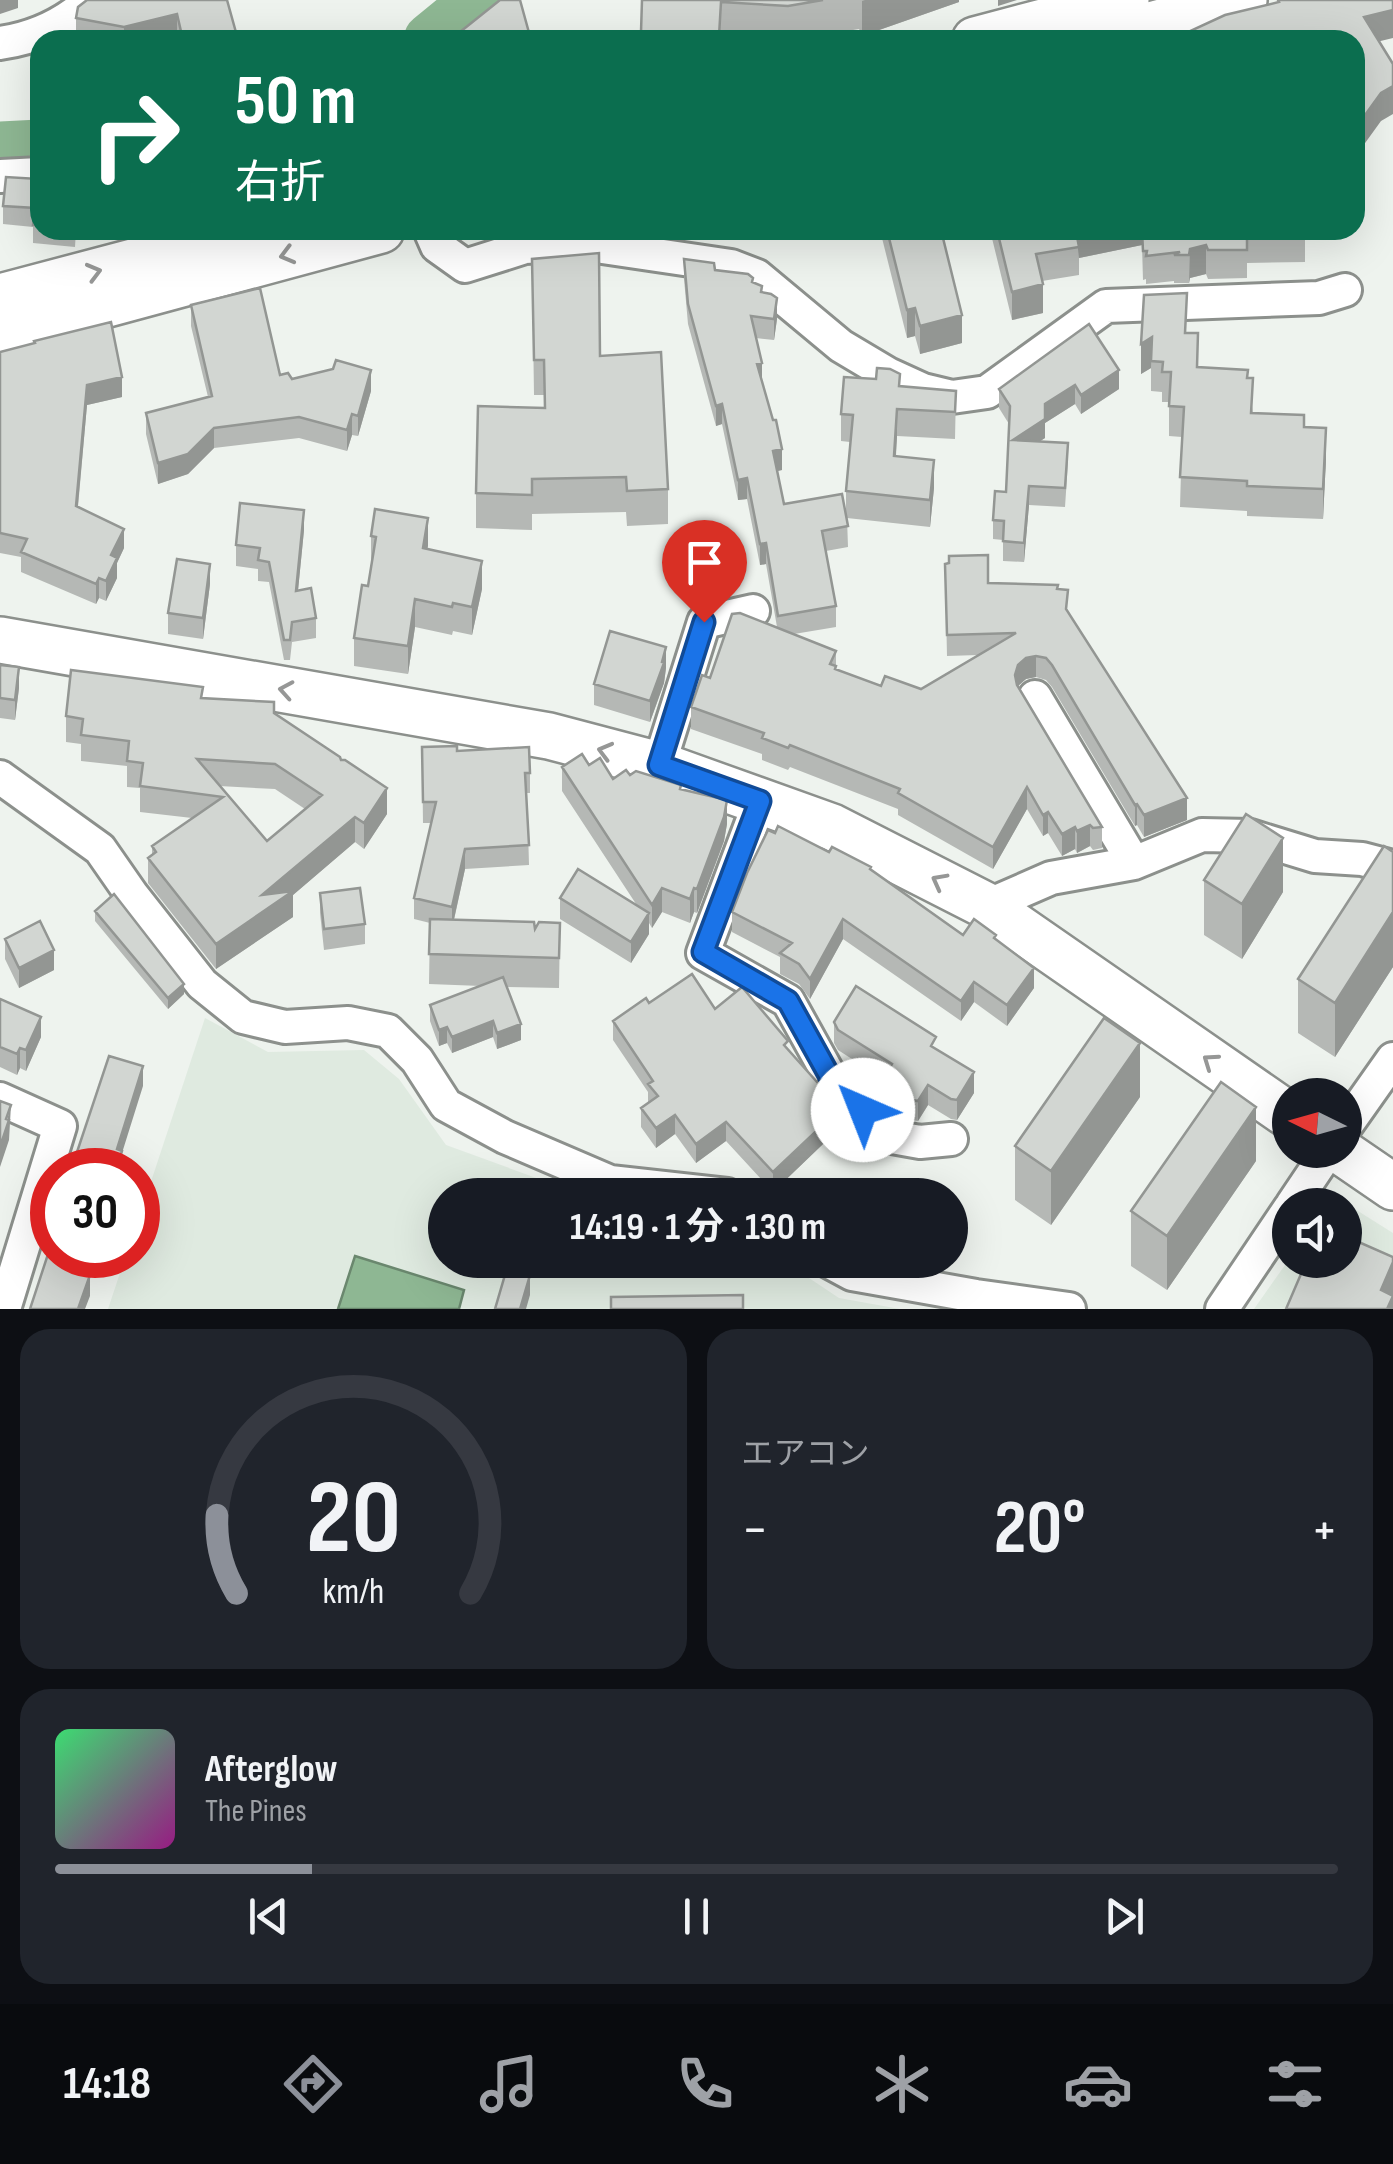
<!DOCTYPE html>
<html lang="ja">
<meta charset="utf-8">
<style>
:root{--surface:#171b24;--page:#20242c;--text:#f1f3f6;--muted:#9ea1a6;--line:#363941;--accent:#8c9099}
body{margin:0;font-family:"Sofia Sans Condensed","Noto Sans JP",sans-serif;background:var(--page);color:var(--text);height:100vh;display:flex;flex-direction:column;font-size:38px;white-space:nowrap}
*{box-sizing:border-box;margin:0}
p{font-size:32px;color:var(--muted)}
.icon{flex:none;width:55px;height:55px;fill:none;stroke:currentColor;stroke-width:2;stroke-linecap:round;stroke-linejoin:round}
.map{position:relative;height:1309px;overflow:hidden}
.sheet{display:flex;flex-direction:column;gap:20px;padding:20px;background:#0d0f14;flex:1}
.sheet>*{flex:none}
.banner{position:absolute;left:30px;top:30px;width:1335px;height:210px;border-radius:30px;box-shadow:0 10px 40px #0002;background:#0b6e4f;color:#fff;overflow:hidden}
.needle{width:65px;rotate:275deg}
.fabs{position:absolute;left:1272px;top:1078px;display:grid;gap:20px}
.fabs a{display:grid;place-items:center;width:90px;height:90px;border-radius:50%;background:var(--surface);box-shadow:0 10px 40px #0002;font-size:50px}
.speed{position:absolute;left:30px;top:1148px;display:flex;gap:20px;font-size:50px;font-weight:700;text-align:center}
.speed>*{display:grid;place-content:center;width:130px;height:130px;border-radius:50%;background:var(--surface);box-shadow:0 10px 40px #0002;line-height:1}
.speed .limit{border:15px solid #d22;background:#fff;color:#111}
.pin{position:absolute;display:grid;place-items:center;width:85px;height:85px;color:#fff;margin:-102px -42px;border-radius:50% 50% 50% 0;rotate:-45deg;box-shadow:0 0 10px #0007}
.pin .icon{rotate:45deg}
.me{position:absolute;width:110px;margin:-55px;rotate:316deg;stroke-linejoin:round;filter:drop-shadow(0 0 8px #0008)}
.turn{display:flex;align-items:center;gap:35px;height:210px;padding:0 40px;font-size:45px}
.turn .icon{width:130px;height:130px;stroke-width:2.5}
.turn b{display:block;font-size:70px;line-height:85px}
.big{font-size:75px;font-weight:700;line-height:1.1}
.sheet .widget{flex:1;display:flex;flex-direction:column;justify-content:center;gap:15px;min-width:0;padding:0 35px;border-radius:30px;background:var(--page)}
.sheet .dial{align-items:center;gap:0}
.dial svg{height:260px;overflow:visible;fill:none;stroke:var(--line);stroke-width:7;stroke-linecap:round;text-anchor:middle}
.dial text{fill:var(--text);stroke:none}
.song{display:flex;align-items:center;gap:30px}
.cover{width:120px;height:120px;border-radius:15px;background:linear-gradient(135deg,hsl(140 70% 55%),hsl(310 70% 35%))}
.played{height:10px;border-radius:5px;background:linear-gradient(90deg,var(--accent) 20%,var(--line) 20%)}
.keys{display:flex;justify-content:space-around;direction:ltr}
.heat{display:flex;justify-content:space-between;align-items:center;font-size:55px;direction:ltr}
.sheet .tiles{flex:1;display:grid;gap:20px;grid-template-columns:1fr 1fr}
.widget:last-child{grid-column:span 2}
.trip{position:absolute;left:428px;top:1178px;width:540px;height:100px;border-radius:50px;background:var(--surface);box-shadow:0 10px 40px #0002;font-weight:700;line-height:100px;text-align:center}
.tab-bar{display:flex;height:160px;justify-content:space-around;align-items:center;background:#090b0e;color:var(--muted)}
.tab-bar .icon{width:70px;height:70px}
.tab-bar .active{color:var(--accent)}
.tab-bar b{font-size:45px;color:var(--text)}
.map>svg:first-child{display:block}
.built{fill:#dfeae0}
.water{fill:#8eb793;stroke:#6a876e;stroke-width:2.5}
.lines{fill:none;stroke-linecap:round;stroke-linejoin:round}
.river{stroke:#8eb793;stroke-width:55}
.street-casing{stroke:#8c908c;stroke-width:38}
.secondary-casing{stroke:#8c908c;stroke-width:50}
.street{stroke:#fff;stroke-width:32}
.secondary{stroke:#fff;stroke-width:45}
.wall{fill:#b5b8b5;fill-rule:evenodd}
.shaded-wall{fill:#939693}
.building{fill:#d2d6d2;stroke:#939693;stroke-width:2.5;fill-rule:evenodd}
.oneway{stroke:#969796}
.route-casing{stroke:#114b97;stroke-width:25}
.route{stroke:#1a73e8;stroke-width:18}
</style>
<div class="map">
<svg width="1393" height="1309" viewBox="0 0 1393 1309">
<rect width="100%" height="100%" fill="#eef3ee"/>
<path class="built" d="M205,1018l63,34 96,-2 35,29 47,66 137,50h-138v65h337l57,38 61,11h-792l18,-54h12v-34z
M1334,1196l59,37v76h-139l36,-51v2h55v-55h-18z"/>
<path class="water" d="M355,1256l109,34 -5,19h-121z"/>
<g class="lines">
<path class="river" d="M431,40l49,-40
M0,149l40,-2"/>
<defs>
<path id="street" d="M0,43c35,-5 65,-19 91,-43
M0,176l40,-2
M430,230l7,16 28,20 60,-19 57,-3 149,22 26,10 84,70 47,28 35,16 29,7 35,-5 119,-86 213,-8 26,-8
M1035,697l99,166
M659,765l45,-143 49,-11
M0,777l100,72 32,46 70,89 41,33 42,10 63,-4 40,8 29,29 29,45 59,32 105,45 117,13
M760,801l-57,152 85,48 46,83 58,53 28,5 31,-3
M987,906l64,-28 83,-15 68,-28 48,1 65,20 47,3 31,8
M0,1099l60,27 -56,183
M1345,1127l48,-68
M1292,1205l37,-55
M826,1260l26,14 124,22 93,13
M1222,1309l68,-101"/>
<path id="secondary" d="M975,40l151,-40
M1094,40l150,-40
M0,297l254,-67
M0,333l381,-103
M0,640l549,96 110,29 173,62 155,79 303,210
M1339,1150l54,37"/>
</defs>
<use href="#street" class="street-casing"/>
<use href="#secondary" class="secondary-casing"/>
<use href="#street" class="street"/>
<use href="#secondary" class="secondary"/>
</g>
<path class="wall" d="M227,0l10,40h-161v-22z
M642,0h317v2l-97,34 -3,-7 -65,11 -73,-3v3h-80z
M40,175v55h36l-1,17 -42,-4v-16l-30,-3v-18l35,-27z
M880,230h61l21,113 -42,11 -5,-18 -8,2z
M990,230h315v32l-58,1v15l-39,1 -2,-5 -16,4 -1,5h-15v-2l-28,3v-5l-3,1 -1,-35 -63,13v17l-37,6 1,32 -31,7z
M532,259l68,97 68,133v35l-41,2 -1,-14 -94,2v16l-56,-2v-35l68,-85v-13h-10z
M684,259l69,23 9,11 15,26 -3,21 -18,-2 6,45 20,87 -5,1 7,33 62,10v-23l4,-49 -9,-1v-27l59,-28 56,5 -1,48 -58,-3 -1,20 38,32 -4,39 -83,-9 1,29 -22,4 10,55v21l-42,7 42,17v18l45,17 40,3 57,-34 -31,1 -2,-92 43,19 70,6 10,23 119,208 -43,17 -7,-12 -2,1 -83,-139 -6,-7 -10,-3 -10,2 -8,7 84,141v21l-9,2 -3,-4 -13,7 -2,-4 -13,7 -14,-23 -5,3 -16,-27 -34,60 -95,-54v-6l-108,-42 -2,3 -26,-10v-6l-71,-25v-22l19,-29 67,-51 -11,-63 -6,1 -13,-66 -9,1 -16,-76 -6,2 -28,-102 -4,-45z
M1144,295l43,38 11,34 50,11 5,35 51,14 22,32 -3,60 -76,-3v-5l-67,-4 2,-70 -13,-1v-34h-7v-10l-11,-1v-23l-10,6z
M191,305l89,70 12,4 79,12 -13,45 -6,-1 -5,16 -48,-13 -85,10 -26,26 -30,10 -12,-50v-21l62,-16 -17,-71z
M1089,324l30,65 -38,25 -6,-10 -30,19v15l-5,3 28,21 -3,45 -36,-2 -5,57 -21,-1v-21l-10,-1v-19l13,-28 3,-68 -10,-16v-19z
M0,352l122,45 -35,8 -9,102 46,41 -7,15v15l-11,23 -7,-3 -3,6 -75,-32v-15l-21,-4z
M304,530l-6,60 18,28v20l-24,4 -2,18h-6l-15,-78 -11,-1v-12l-22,-3v-21z
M371,536l56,13 55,40 -10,46 -19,-4 -1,4 -37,-8 -7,47 -54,-8v-28l14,-52 3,-22z
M210,584l-7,55 -35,-5v-21z
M0,665l19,23 -4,32 -15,-2z
M666,668l-2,15 -14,39 -56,-17v-21z
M203,698l71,15 67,47 46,54 -23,35 -9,-7 -62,53v22l-77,52 -68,-86v-25l4,-3v-9l40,-28 -52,-6v-24l-13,-1v-21l-46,-5v-17l-15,-2v-26zM219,786l56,3 30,20 -38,32z
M422,747l35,4 73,22v20h-3l2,72 -64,4 -11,51 81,9 25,-6 -1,65 -52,-1 14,53 -24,9 -4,-12 -41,16 -5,-10 -8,3 -9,-25v-16l51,-19 -52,-2 1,-61 -16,-4v-21l17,-75h-8z
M589,765l24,14 17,-4 51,15 46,34 -3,17 -27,72 -3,-1 -4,11 -28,-11 -10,16 -3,-5v11l-18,29 -71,-44v-21l78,9 -76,-116v-24z
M829,852l42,18 92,65 33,5 38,48 -27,38 -33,-24 -13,19 -118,-82 -33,60 -11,-15 -19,-10v-17l-48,-25v-20z
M1393,852v115l-58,90 -37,-24v-54z
M1204,880l79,12 -41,67 -38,-24z
M320,893l45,31v20l-41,6 -4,-37z
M95,911l89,83 -16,15 -73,-88z
M5,939l49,31 -35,18 -14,-29z
M0,999l41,38 -15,34 -6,-3 -3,7 -17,-8z
M649,1003l66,6 73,40 58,73 -73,70 -47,-51 -30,22 -21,-29 -19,14 -15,-21v-19l7,-5v-11l-35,-52v-19z
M834,1022l102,27 38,44 -17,27 -6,-1 -23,-14 -10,16 -17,-3 -19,-17 1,-22 -45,-29 -4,-7z
M1140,1097l-89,128 -36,-25v-54z
M1256,1161l-89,129 -36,-24v-55z"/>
<path class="shaded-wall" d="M0,0h18v8l-18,6z
M865,0h94v2l-97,34v-35z
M998,0h19l-19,6z
M1393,10v28l-29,7v-28z
M177,14v26h-53v-13z
M1393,86v28l-12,7 -26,36v-28l26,-36z
M668,230h20l-20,5z
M1080,230h62v15l-63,13 -3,-27z
M1206,245v29l-16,4 -1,5 1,-34z
M1043,284v29l-31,7v-28z
M777,298v21l-3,21v-21z
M915,308v28l-8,2v-28z
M962,315v28l-42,11v-28z
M1152,337l-1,31 -10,6v-30z
M762,363v20l-5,-19z
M371,370v21l-13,45v-20z
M1119,370v19l-38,25v-19z
M122,377v20l-35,8 -11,121v-20l11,-121z
M1075,385v19l-30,19v-19z
M722,404v20l-6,2v-20z
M897,409v27l-3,47v-27z
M352,414v21l-5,16v-21z
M1045,419v19l-32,21v-19z
M214,428v20l-26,26 -30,10v-21z
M1326,428v31l-3,60v-30z
M782,449v21l-9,2v-21z
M934,460v28l-4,39v-27z
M747,478v21l-9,1v-20z
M1029,486v19l-5,57v-19z
M304,510v20l-8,81v-20z
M428,518v28l-5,30v-28z
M124,529v19l-7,15v15l-11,23v-20l5,-26z
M766,543v21l-6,1v-21z
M482,561v28l-10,46v-28z
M210,564v20l-7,55v-21z
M99,578v20l-3,6v-20z
M415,599v28l-7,47v-28z
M666,647v21l-2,15 -14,39v-21z
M1036,656v21l-10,2 -8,7 -3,-11 3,-10 8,-7z
M19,667v21l-4,32v-20z
M1027,787v22l-34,60v-22z
M387,788v26l-23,35v-26z
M1187,798v22l-43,17v-22z
M727,800v24l-3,17 -27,72v-24z
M1137,804v21l-2,1v-21z
M1048,812v21l-5,3v-21z
M355,817v25l-62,53v22l-77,52v-25l46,-49z
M1090,825v21l-13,7v-22z
M1075,827v22l-13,7v-22z
M1283,838v54l-41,67v-55z
M465,849v20l-13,59v-21z
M662,888v24l-10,16v-23z
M694,888v24l-4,11v-24z
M1393,912v55l-58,90v-54z
M649,913v21l-18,29v-21z
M843,919v20l-33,60v-20z
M54,950v20l-35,18v-20z
M1034,968v20l-27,38v-21z
M974,982v20l-13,19v-20z
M184,984v10l-16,15v-11z
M41,1017v20l-15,34v-21z
M493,1021v16l-41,16v-16z
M521,1024v16l-24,9v-16z
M447,1027v16l-8,3v-16z
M1140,1043v54l-89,128v-54z
M20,1048v20l-3,7v-21z
M143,1066v20l-21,67v17h-6l1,-21z
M974,1072v21l-17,27v-20z
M928,1085v20l-10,16v-20z
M846,1103v19l-73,70v-20z
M11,1105l-2,35 -9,27v-20z
M1256,1107v54l-89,129v-54z
M675,1115v19l-19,14v-20z
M726,1122v19l-30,22v-19z
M87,1255h7l-13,38v-21z
M1393,1262v47h-12v-19z
M90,1275v21l-5,13h-7z
M530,1275v20l-4,14h-6z"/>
<path class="building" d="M87,0h140l10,36 -17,4h-37l-6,-26 -53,13 -48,-9 2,-11z
M500,0h20l11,40h-81z
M642,0h181l-35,6 -67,-4 -2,34 -78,-4z
M1278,0h115v10l-29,7 29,47v22l-12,7 -26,36v-89h-163l-4,-8 37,-17 54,-13z
M40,175v50h-7l2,-17 -32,-2 3,-29 32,2v-3z
M887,230h54l21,85 -42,11 -5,-18 -8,2z
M997,230h83l-4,1 3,16 -43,7 7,30 -31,8z
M1142,230h163v4l-58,1v15h-39l-2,-5 -16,4 -1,6h-15l6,-3 -34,4 1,-5h-4z
M599,253l1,103 61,-4 7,137 -41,2 -1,-14 -94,2v16l-56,-2 2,-87 67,2 -1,-48h-10l-2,-101z
M684,259l30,4 1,7 33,4 5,4 -1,4 10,4 -1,6 10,2 6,4 -3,21 -23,-3 11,47 -5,1 16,56h3l6,29 -9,2 11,53 58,-10 6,32 -26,5 14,75 -58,10 -12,-73 -6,1 -13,-66 -9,2 -16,-76 -6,2 -28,-102z
M260,288l20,87 8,-2 4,6 41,-10 3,-9 35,10 -13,46 -6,-2 -5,16 -48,-13 -85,11 -26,26 -30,9 -12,-50 66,-17 -21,-91z
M1187,293l-2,40h13l-1,34 51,3 -1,8h6l-2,35 53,2v12l22,1 -3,61 -76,-3v-5l-67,-4 4,-70 -15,-1 2,-34h-9l1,-10 -12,-1 1,-24 -11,7 3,-49z
M111,322l11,55 -35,8 -11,121 48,23 -13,26 6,3 -11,23 -7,-3 -3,6 -75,-32 6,-13 -27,-6v-181l35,-9 -1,-2z
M1089,324l30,46 -38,25 -6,-10 -30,19v15l-32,21 55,3 -3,45 -36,-2 -5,57 -21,-2 1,-20 -11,-1 2,-29 11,1 4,-86 -11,-17z
M877,368l13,1 10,5 -1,12 57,5 -1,21 -58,-3 -3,47 40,4 -4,40 -84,-9 7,-76 -12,-1 3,-37 32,2z
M240,503l64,7 -8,81 15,-3 5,30 -24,4 -2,18h-6l-15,-78 -11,-2 2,-12 -24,-3z
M375,509l53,9 -5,30 59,13 -10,46 -19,-4 -1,4 -37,-8 -7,47 -54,-8 8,-53 6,1 8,-49 -5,-1z
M988,555v28l70,2 -1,4 11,1 -2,19 121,189 -43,17 -7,-11 -2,1 -83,-140 -6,-7 -10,-2 -10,2 -8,7 -3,10 2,10 85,142 -9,1 -3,-3 -13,6 -2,-4 -13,7 -14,-22 -5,3 -16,-28 -34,60 -95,-54 2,-4 -110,-44 -2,3 -26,-10 2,-5 -73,-26 11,-32 8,3 22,-64 8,-1 96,38 -6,13 6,2 -1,3 46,17 4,-10 36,13 95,-56 -69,2 -2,-71 4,-1v-7z
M177,559l33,5 -7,54 -35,-5z
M610,631l56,16 -4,15 2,1 -14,38 -56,-17z
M0,665l19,2 -4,33 -15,-2z
M71,670l132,17 -2,11 73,4v11l66,44 1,3h4l42,28 -23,35 -9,-6 -93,78 31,-4 -77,53 -68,-86 8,-6 -4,-6 71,-49 -83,-11 3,-23 -16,-2 2,-20 -48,-6 2,-16 -17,-3zM197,759l78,5 47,31 -55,46z
M457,746v5l72,-4 1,26h-5l4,72 -64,4 -13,58 -38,-9 22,-96h-13l-1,-55z
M582,754l7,11 11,-7 13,21 13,-9 4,5 6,-4 45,14 -1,4 47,11 -3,17 -27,72 -3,-1 -4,11 -28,-11 -10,17 -90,-138z
M1246,814l37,24 -41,66 -38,-24z
M778,826l51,26 3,-5 39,20 -1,2 93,66 11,-16 22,16 -2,3 40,30 -27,37 -33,-23 -13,19 -118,-82 -33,60 -11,-15 -19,-11 12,-10 -60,-31 15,-39 21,-43 7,3z
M1384,846l9,6v60l-58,91 -37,-24z
M578,869l71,44 -18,29 -71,-44z
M360,888l5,36 -41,5 -4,-36z
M114,894l70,90 -16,14 -73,-87z
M430,919l104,3 1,7 4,-7 21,1 -1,35 -130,-4z
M40,921l14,29 -35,18 -14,-29z
M692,974l23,35 27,-22 46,54 -4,4 33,37 3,-3 26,24 -73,69 -47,-50 -30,22 -21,-29 -19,13 -15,-20 17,-12 -10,-12 5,-3 -40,-60 33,-23 3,5z
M503,977l18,47 -24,9 -4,-12 -41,16 -5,-10 -8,3 -9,-25z
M856,986l80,51 -5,9 43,26 -17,28 -6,-1 -23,-14 -10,16 -17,-3 -19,-18 10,-16 -54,-34 -4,-8z
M0,999l41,18 -15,33 -6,-2 -3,6 -17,-7z
M1104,1018l36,25 -89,128 -36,-25z
M109,1056l34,10 -26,83 5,2 -6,19h-45z
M1221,1082l35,25 -89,129 -36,-25z
M0,1101l11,4 -5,14 3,1 -9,27z
M52,1232v23h35l-6,17 9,3 -12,34h-48l22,-67 -2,-1z
M1345,1236l48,21v5l-12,28 12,6 -6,13h-101l21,-49h38z
M507,1268l23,7 -10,34h-25z
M743,1295v14h-132v-12z"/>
<defs><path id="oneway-chevron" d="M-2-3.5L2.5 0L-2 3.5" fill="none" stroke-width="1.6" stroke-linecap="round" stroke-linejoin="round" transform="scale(2.5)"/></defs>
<g class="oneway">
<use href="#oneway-chevron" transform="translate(287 255) rotate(165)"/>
<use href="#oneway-chevron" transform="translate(94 272) rotate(-15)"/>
<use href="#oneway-chevron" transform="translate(286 690) rotate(-170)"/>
<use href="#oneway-chevron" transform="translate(605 751) rotate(-165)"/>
<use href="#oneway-chevron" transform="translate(939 881) rotate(-152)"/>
<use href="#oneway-chevron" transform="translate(1210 1061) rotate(-145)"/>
</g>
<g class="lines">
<defs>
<path id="route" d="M704,622l-45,143 101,36 -57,151 85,49 46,83 29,26"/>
</defs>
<use href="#route" class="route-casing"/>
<use href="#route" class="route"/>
</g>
</svg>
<div class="fabs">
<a><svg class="needle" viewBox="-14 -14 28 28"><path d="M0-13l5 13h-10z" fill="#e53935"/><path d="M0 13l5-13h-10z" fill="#9ea1a6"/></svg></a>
<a><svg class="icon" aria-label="sound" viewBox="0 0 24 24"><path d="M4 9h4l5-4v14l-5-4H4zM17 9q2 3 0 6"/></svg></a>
</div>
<div class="speed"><div class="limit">30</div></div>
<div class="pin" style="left:704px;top:622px;background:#d93025"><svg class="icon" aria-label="arrive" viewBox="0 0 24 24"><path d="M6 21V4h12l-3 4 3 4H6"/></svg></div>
<svg class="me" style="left:863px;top:1110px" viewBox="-20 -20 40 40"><circle r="19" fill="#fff"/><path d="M0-13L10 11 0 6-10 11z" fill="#1a73e8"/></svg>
<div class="trip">14:19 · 1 分 · 130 m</div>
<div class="banner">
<div class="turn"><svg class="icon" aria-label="right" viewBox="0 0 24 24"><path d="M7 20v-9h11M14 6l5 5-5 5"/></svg><div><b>50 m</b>右折</div></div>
</div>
</div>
<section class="sheet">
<div class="tiles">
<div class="widget dial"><svg viewBox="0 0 100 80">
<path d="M14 69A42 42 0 1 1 86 69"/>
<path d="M14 69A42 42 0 0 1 8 45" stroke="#8c9099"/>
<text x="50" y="56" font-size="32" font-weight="700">20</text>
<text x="50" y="72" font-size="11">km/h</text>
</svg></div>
<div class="widget"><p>エアコン</p>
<div class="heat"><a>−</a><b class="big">20°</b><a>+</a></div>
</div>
<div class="widget">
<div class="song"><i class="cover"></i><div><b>Afterglow</b><p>The Pines</p></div></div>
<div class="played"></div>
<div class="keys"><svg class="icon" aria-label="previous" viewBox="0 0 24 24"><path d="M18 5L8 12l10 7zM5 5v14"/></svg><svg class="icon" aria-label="pause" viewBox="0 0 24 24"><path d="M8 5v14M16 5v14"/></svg><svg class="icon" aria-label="next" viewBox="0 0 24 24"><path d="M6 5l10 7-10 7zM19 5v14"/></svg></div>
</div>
</div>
</section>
<nav class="tab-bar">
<b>14:18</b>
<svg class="icon active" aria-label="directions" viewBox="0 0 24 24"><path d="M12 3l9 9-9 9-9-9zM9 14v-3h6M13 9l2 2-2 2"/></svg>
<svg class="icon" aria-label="music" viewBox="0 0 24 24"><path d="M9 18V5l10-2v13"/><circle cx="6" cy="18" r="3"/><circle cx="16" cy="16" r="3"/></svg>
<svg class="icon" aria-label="phone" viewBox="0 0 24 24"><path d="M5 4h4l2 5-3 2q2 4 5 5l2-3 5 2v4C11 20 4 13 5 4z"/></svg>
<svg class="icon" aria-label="climate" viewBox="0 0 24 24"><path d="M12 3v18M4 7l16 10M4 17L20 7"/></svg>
<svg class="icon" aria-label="car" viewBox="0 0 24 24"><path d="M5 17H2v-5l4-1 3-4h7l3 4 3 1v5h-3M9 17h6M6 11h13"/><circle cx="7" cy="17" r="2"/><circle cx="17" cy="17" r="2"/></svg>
<svg class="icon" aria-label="filters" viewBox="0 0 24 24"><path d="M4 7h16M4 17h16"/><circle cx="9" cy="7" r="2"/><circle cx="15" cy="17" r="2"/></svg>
</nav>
